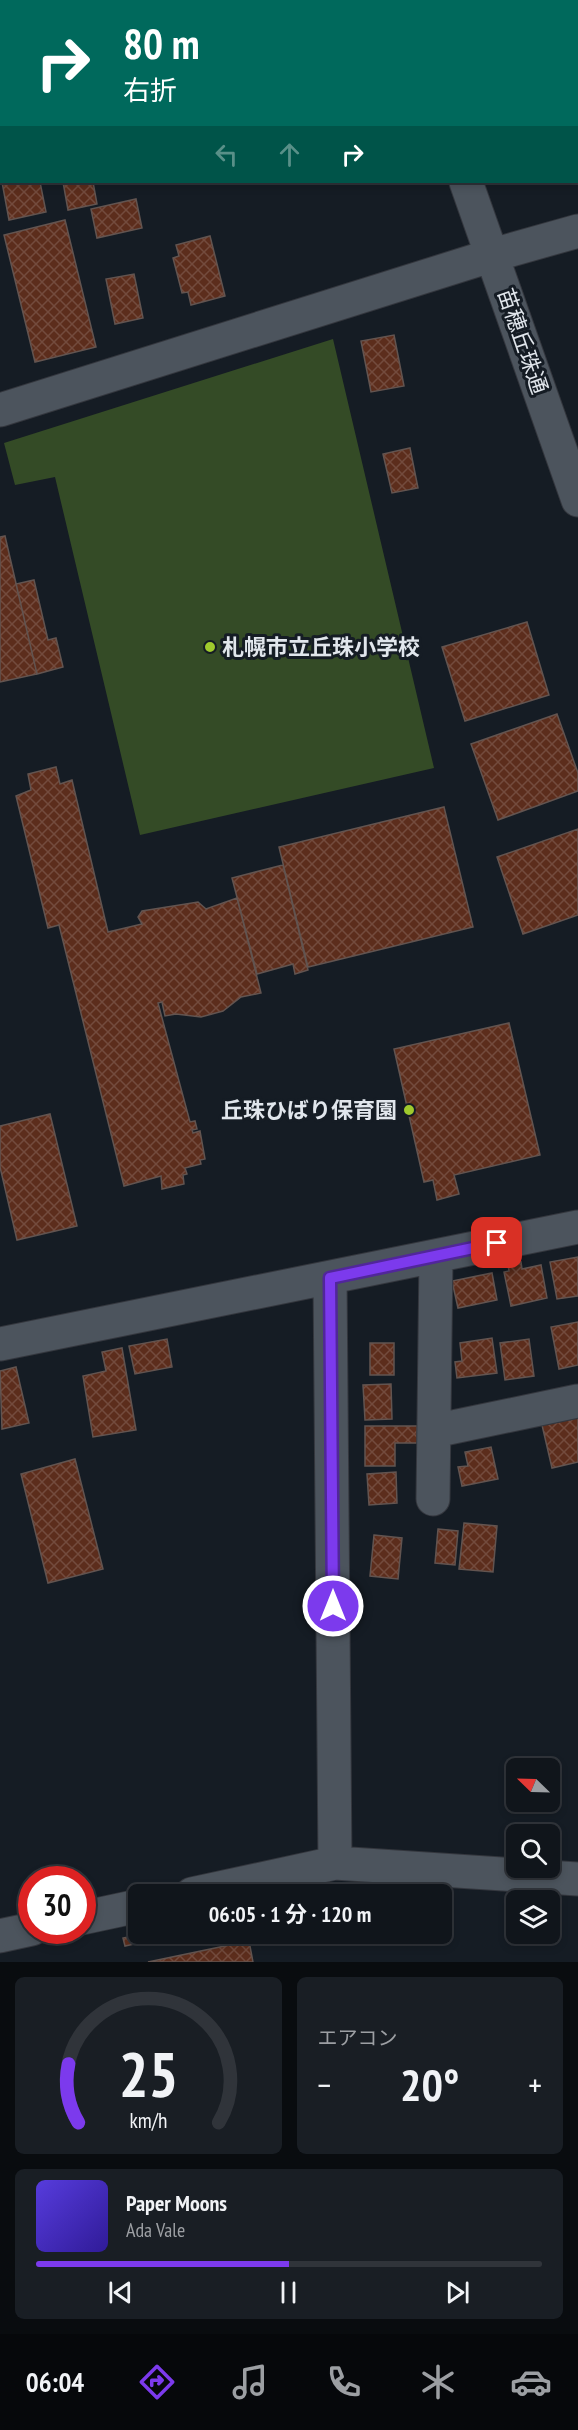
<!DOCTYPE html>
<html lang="ja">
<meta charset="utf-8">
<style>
:root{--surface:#10151b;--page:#191e24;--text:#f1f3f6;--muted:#9c9fa3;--line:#30343a;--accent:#7c3aed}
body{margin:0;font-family:"PT Sans Narrow","Noto Sans JP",sans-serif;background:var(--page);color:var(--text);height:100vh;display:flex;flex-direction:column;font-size:22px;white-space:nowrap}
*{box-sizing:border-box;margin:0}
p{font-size:20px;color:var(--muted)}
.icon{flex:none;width:33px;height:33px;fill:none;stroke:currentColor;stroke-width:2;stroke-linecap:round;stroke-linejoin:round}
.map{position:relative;height:1962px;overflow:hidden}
.sheet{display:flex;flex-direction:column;gap:15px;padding:15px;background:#090c0f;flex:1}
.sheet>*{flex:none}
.hud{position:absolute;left:0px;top:0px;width:579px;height:183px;box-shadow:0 3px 9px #0003,0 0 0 2px var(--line);background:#00695c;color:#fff;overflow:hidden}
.needle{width:39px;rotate:293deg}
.fabs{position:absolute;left:506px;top:1758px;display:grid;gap:12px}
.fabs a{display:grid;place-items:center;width:54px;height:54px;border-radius:9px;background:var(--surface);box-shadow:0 3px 9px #0003,0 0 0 2px var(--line);font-size:30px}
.speed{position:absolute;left:18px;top:1866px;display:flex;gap:12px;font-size:30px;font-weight:700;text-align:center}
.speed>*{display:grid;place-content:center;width:78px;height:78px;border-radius:50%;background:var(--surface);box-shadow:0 3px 9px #0003,0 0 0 2px var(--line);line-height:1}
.speed .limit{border:9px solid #d22;background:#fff;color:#111}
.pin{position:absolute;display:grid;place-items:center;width:51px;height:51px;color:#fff;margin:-26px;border-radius:12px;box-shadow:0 3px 9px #0006}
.me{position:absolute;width:66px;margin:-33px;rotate:0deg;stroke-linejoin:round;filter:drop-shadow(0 0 4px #0008)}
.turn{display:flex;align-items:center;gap:21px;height:126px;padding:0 24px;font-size:27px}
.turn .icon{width:78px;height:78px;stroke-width:2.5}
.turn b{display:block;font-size:42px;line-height:51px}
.lanes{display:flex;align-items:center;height:57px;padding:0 24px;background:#0003;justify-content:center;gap:30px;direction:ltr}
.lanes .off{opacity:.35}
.big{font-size:45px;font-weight:700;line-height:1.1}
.sheet .tile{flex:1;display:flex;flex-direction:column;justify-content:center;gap:9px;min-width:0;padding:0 21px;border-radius:9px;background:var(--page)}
.sheet .dial{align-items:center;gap:0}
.dial svg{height:156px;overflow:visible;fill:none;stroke:var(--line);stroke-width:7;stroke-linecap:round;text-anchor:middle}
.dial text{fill:var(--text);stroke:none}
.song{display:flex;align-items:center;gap:18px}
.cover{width:72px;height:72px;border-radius:9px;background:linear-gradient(135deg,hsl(250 70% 55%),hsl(250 70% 35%))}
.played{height:6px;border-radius:3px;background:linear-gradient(90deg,var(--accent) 50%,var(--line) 50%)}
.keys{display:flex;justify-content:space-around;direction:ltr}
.heat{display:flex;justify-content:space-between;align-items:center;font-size:33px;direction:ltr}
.sheet .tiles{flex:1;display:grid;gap:15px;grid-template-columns:1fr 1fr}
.tile:last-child{grid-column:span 2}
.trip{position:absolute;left:128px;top:1884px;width:324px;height:60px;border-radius:9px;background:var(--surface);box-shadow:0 3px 9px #0003,0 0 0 2px var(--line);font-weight:700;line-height:60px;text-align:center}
.menu{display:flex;height:96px;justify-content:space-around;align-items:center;background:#06080b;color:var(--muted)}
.menu .icon{width:42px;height:42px}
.menu .active{color:var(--accent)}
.menu b{font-size:27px;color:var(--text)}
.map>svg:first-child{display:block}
.green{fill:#344b26}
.building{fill:url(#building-cross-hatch);stroke:#625450;stroke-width:1.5}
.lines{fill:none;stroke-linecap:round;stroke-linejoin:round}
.minor-casing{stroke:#34373e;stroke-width:35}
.minor{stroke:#4c545d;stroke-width:33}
.route-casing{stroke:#51269a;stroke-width:15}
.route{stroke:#7c3aed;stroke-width:10}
.poi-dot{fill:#9fca2d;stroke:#151c24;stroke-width:2}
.labels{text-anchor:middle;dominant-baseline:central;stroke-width:6;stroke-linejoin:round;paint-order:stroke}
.street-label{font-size:22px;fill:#e1e6ec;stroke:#151c24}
.poi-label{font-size:22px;font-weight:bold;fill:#e1e6ec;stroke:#151c24;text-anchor:start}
</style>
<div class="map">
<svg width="578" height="1962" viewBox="0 0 578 1962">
<defs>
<pattern id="building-cross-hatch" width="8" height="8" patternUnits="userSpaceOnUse" patternTransform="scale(1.5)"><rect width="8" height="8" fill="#5c2d1c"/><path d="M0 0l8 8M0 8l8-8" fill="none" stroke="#734b3d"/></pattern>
</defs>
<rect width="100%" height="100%" fill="#151c24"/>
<path class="green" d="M333,339l101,429 -294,67 -85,-358 -40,8 -11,-42z"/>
<path class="building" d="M256,0h35l1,2h-41z
M467,0h37l1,2h-38z
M2,74v44h-2v-43z
M2,182h38l6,30 -37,8z
M63,182h30l4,22 -29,6z
M136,199l6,29 -45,10 -6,-29z
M65,220l31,127 -61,15 -31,-127z
M210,236l15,60 -34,9 -3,-13 -6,1 -9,-35 6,-2 -3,-11z
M134,274l9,44 -28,6 -9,-45z
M394,335l10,51 -33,6 -10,-51z
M410,448l8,40 -26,5 -9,-39z
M5,536l32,138 -37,8v-145z
M34,580l14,60 8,-2 7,29 -26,7 -21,-90z
M527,622l22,73 -84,26 -23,-74z
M557,714l21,59v18l-80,29 -27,-76z
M56,767l4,17 12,-4 36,152 34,-8 -4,-7 4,-6 56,-9 8,7 31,-11 24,95 -20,4 -18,14 -22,6 -25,-3 -11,2 -3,-14 -4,1 32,119 5,-1 2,8 -5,1 1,3 7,-2 5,28 -5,1 1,4 -16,4 2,6 -4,1 1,9 -22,5 -1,-13 -37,10 -65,-261 -11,3 -32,-132 15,-6 -3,-16z
M444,807l29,120 -165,40 -29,-120z
M578,829v86l-55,19 -26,-77z
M283,865l25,105 -13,4 -2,-10 -36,10 -25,-96z
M509,1023l31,132 -86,20 5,19 -22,6 -4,-20 -9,2 -30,-133z
M50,1114l27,112 -60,14 -17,-73v-41z
M578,1257v39l-21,3 -7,-37z
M521,1262l1,7 19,-4 6,33 -36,8 -7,-34 5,-1 -1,-6z
M492,1273l5,27 -39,8 -6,-27z
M578,1322v43l-19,4 -8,-42z
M492,1338l5,35 -40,5 -2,-16 7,-1 -2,-18z
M167,1339l5,28 -37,7 -6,-28z
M529,1339l5,37 -29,4 -5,-37z
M370,1343h24v32h-24z
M122,1348l14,82 -43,7 -10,-61 23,-5 -4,-19z
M16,1367l13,56 -27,6 -2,-58z
M391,1384l1,35 -27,1 -2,-35z
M578,1416v46l-26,6 -10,-43z
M365,1426h52v17h-22v23h-30z
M491,1447l7,32 -36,7 -4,-19 10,-1 -3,-14z
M75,1459l28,110 -55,14 -27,-109z
M396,1472l1,31 -28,2 -2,-31z
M464,1523l33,3 -4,46 -34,-3z
M438,1529l20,2 -3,34 -20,-2z
M374,1535l28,3 -4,41 -28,-3z
M138,1935l1,8 -14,3 -2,-8z
M249,1941l4,21h-105z"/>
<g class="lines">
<defs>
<path id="minor" d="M208,0v2
M400,0l1,2
M0,149h2
M466,182l112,318
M0,410l493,-155 85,-24
M330,1278l5,585 243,16
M0,1344l578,-117
M434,1431l144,-30
M433,1499l3,-243
M192,1894l143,-31
M82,1918l56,-12
M0,1936l32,-7"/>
</defs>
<use href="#minor" class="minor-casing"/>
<use href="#minor" class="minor"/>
</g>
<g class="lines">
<defs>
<path id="route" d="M333,1606l-3,-328 167,-35"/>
</defs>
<use href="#route" class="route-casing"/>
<use href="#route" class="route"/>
</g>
<g class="poi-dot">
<circle cx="210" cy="647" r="6"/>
<circle cx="409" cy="1110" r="6"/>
</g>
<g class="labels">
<g class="street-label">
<text transform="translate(523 341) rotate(71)">苗穂丘珠通</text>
</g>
<g class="poi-label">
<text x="222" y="647">札幌市立丘珠小学校</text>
<text x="397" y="1110" text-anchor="end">丘珠ひばり保育園</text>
</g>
</g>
</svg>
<div class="fabs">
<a><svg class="needle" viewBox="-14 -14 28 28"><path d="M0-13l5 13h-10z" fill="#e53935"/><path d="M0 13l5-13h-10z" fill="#9c9fa3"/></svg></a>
<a><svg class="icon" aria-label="search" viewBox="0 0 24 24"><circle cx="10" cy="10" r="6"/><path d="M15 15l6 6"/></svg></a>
<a><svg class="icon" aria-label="layers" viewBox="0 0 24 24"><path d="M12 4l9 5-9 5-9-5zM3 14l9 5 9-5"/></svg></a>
</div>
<div class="speed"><div class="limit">30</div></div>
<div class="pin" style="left:497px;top:1243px;background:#d93025"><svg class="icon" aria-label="arrive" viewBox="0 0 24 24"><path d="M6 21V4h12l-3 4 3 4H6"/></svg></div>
<svg class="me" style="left:333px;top:1606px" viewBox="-20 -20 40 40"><circle r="17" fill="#7c3aed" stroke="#fff" stroke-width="3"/><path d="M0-11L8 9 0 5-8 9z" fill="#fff"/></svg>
<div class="trip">06:05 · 1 分 · 120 m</div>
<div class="hud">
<div class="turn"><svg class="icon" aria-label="right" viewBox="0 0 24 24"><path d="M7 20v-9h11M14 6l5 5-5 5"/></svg><div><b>80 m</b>右折</div></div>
<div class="lanes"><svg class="icon off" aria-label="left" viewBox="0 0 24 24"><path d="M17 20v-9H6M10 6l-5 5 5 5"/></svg><svg class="icon off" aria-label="ahead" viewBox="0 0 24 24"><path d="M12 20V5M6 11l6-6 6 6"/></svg><svg class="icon" aria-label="right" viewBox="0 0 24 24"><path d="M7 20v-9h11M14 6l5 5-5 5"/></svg></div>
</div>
</div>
<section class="sheet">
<div class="tiles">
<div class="tile dial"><svg viewBox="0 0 100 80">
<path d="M14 69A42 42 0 1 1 86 69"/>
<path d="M14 69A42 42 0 0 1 9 39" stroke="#7c3aed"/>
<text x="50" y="56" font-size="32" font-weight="700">25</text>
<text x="50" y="72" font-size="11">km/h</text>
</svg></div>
<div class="tile"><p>エアコン</p>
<div class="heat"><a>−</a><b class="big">20°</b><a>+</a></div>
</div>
<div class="tile">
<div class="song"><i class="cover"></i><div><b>Paper Moons</b><p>Ada Vale</p></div></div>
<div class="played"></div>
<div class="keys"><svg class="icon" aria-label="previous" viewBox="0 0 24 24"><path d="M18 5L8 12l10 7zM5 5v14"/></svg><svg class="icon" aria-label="pause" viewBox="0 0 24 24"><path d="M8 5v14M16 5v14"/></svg><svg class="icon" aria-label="next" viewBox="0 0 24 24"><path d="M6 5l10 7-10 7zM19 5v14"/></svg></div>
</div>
</div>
</section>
<nav class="menu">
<b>06:04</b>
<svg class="icon active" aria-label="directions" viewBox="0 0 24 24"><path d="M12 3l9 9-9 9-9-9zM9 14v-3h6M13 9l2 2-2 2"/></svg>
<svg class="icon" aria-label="music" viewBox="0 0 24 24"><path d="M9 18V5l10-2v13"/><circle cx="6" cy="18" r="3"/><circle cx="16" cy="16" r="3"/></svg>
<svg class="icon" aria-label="phone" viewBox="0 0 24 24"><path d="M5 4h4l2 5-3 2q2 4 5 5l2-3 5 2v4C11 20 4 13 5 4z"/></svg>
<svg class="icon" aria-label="climate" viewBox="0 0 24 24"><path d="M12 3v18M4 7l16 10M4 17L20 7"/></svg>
<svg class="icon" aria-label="car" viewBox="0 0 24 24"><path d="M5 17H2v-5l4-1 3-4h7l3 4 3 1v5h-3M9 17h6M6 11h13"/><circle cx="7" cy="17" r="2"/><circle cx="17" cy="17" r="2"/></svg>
</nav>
